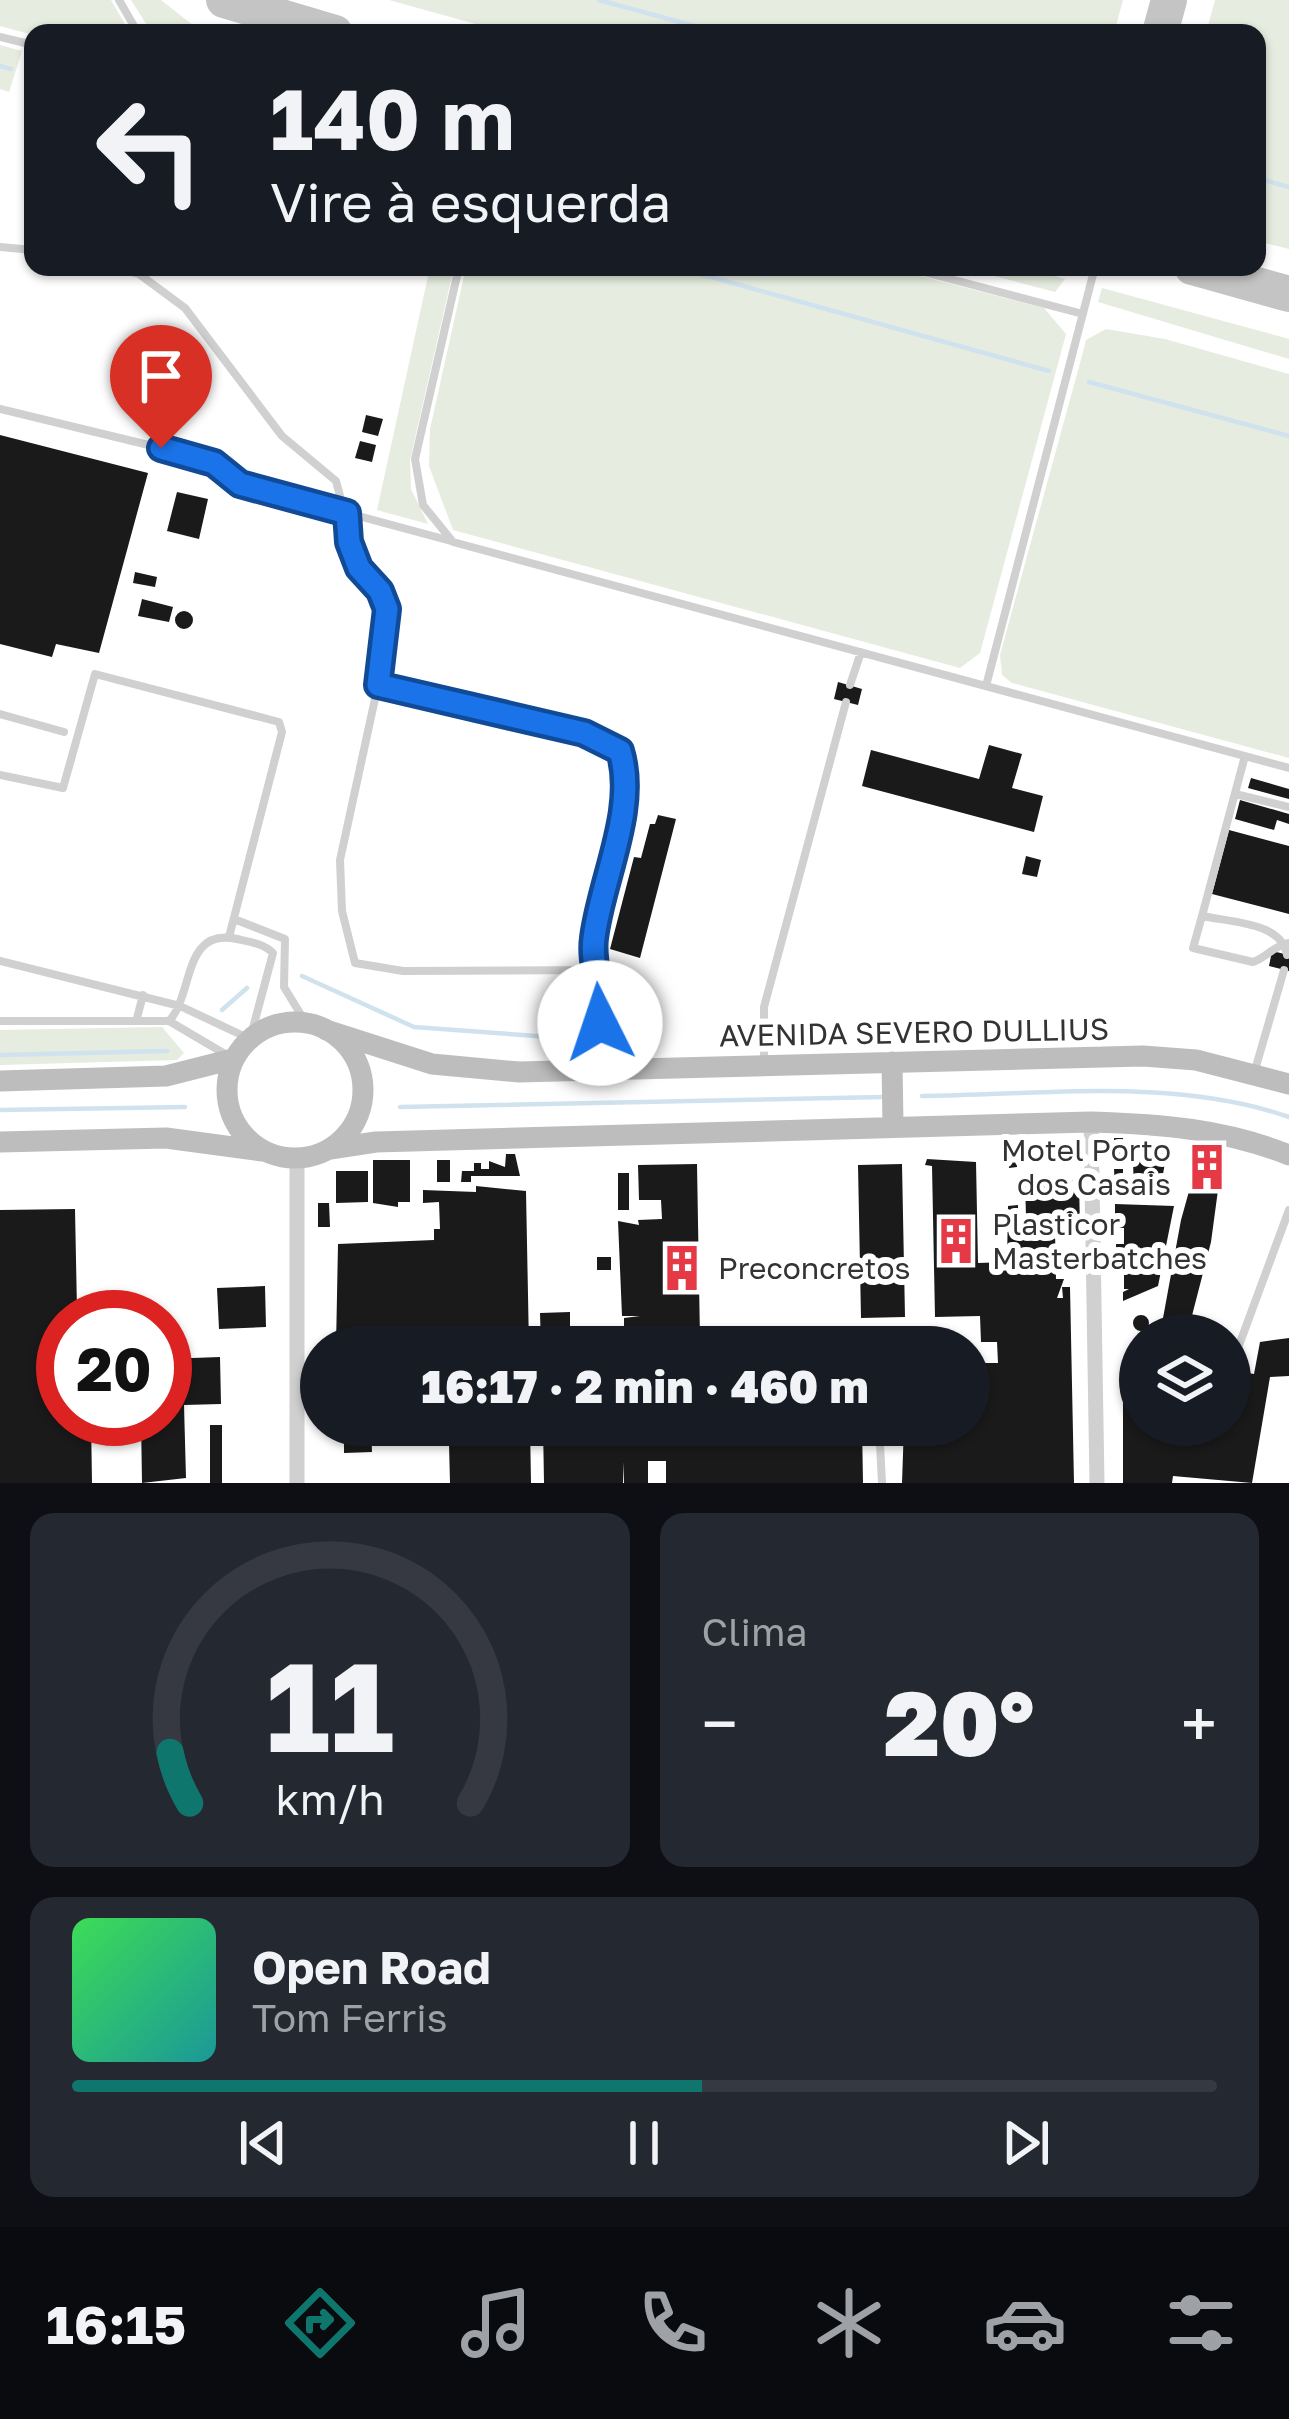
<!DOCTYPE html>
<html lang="pt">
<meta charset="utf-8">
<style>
:root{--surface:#171b24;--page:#242831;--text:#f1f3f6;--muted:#9ea1a6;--line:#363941;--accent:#0f766e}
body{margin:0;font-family:"Golos Text",sans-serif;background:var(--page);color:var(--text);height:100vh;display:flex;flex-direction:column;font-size:45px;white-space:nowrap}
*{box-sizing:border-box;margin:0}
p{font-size:39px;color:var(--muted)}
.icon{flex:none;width:66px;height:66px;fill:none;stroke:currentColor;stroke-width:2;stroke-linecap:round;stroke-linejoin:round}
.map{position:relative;height:1483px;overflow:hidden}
.drawer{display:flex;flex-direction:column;gap:30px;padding:30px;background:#0d0f14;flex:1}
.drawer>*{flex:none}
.hud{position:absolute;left:24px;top:24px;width:1242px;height:252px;border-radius:24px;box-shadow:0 3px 9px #0004;background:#171b24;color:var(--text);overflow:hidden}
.fabs{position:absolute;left:1119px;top:1314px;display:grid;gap:24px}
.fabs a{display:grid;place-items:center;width:132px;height:132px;border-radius:50%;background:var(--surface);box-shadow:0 3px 9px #0004;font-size:60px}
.speed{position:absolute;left:36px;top:1290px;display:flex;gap:24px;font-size:60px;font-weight:700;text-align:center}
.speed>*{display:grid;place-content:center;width:156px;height:156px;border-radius:50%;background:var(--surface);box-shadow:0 3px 9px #0004;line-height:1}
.speed .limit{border:18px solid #d22;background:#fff;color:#111}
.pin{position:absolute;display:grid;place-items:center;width:102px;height:102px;color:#fff;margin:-123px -51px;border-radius:50% 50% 50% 0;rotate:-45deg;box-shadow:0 0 12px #0007}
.pin .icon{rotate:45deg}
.me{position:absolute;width:132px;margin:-66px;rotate:356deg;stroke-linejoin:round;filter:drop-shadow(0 0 9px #0008)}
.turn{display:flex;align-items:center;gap:42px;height:252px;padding:0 48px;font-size:54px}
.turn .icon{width:156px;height:156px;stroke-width:2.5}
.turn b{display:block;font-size:84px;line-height:102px}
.big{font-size:90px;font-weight:800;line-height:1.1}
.drawer .tile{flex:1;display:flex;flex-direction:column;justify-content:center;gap:18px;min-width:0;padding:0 42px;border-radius:24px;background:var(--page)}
.drawer .dial{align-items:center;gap:0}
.dial svg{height:312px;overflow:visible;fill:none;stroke:var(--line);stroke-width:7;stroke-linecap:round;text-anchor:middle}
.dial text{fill:var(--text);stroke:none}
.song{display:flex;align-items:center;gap:36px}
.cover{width:144px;height:144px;border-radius:18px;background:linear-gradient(135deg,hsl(130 70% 55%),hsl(180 70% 35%))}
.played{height:12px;border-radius:6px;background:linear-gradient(90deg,var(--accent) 55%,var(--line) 55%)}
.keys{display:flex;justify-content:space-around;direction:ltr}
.heat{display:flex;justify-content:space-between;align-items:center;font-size:66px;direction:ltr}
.drawer .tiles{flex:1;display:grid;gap:30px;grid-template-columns:1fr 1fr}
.tile:last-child{grid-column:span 2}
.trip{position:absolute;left:300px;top:1326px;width:690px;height:120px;border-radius:60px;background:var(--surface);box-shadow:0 3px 9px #0004;font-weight:800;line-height:120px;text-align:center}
.tab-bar{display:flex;height:192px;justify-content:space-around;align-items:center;background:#090b0e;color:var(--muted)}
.tab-bar .icon{width:84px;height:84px}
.tab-bar .current{color:var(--accent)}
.tab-bar b{font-size:54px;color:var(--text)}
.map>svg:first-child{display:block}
.green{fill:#e6ecdf}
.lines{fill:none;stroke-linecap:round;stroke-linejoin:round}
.stream{stroke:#cfe2ee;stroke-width:4.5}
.taxiway{stroke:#c4c4c4;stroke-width:36}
.building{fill:#1a1a1a}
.service{stroke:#d0d0d0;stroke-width:8}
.minor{stroke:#d0d0d0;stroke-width:15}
.secondary{stroke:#bdbdbd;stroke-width:21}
.route-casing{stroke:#114b97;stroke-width:30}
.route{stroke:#1a73e8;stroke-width:21}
.labels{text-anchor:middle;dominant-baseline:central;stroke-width:12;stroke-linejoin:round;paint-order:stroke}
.street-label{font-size:30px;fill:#333;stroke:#fff}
.poi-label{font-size:30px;fill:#333;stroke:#fff;text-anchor:start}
</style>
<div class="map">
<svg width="1289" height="1483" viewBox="0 0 1289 1483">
<rect width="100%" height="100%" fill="#fff"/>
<path class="green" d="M0,0h111l19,33 -97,2 -33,-9z
M131,0h30l42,33h-51z
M389,0h734l-9,33h-606z
M1215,0h74v249l-32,-8v-208h-51z
M0,45l22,6 -13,41 -9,-3z
M430,267h24l-44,193 1,29 17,35 -51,-14z
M466,267h419l159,41 22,26 -86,319 -20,15 -507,-138 -24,-64 1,-37z
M960,267h63l42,12 -10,13z
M1102,288l187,51v20l-191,-57z
M1106,329l59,10 124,35v384l-277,-75 -10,-8 -2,-20 83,-303 3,-12z
M162,1027l22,26 -7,7 -177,5v-35z"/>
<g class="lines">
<path class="stream" d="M599,0l121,33
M0,66l11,3
M1257,178l32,9
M675,267l374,104
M1089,382l200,54
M302,976l112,51 150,11
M222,1010l25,-22
M0,1055l167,-4
M922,1096c120,-1 252,-19 367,21
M400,1107l482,-10
M0,1110l185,-3"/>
<path class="taxiway" d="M224,0l111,33
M1160,33l9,-33
M1192,267l97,27"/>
</g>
<path class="building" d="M366,415l17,4 -5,17 -16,-4z
M0,435l148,38 -49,180 -43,-9 -4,13 -52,-13z
M360,441l16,4 -4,17 -17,-4z
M177,492l31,7 -9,40 -32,-8z
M135,572l22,5 -2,10 -22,-4z
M142,599l31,8 -4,15 -31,-6z
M175 620a9 9 0 1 1 18 0a9 9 0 1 1-18 0Z
M838,682l24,7 -4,16 -24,-6z
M989,745l33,9 -10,34 31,8 -9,36 -172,-46 9,-36 108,29z
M1251,778l38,11v10l-41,-11z
M1240,800l49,14v10l-12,-4 -3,10 -39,-11z
M658,815l18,4 -36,139 -30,-9 24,-92 7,1 9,-34h5z
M1229,830l60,16v68l-77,-20z
M1026,856l15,4 -4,17 -15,-3z
M1272,951l17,4v16l-20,-5z
M1114,1138h9l-1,18h-8z
M1007,1148h10v19l-8,1z
M1167,1152l-8,44 -25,2 -1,-39z
M1194,1153l29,6 -10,30 5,1 -7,52 -24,93 -26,-6 20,-109 10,-36 12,3 1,-9 -14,-3z
M506,1154h9l5,22h-49v6h-10l1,-11h12v-8h7v6h8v-8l16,6z
M927,1159l49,3 2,101 29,-1 1,-56 10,-1v13l8,-1 -1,-36 54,-1 1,50 -25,1 1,48h8l-7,19h6l-1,-11h8l4,196h-172l2,-58h65v-62h29l-1,-21h-16l-1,-26 -45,1 -3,-151 -7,-1z
M373,1160h37v42h-12v5l-25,-4z
M437,1160h13v22h-13z
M697,1164l3,175 160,-3v11h-236v-29l16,-2h-18l-4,-95 21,4 -1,-5 24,-1 -1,-19h-22l-1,-35z
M902,1164l3,153 -44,1 -3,-153z
M1114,1169h9v17h-8z
M336,1171h32v31l-32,1z
M618,1173h11v37h-11z
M476,1186l50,5 3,156h-193l2,-103 96,-4v-11h6l-1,-27 -16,1v-13l53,2z
M318,1203h11l1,24h-12z
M1115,1204l59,2 -16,80 -35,15v-9l6,-3h-5v-34l-8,-1v-10h8v-16h-9z
M75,1209l2,101 11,-1 1,8h-26v102h28l1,64h-92v-273z
M597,1257h14v13h-14z
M265,1286l1,41 -47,2 -2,-41z
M570,1312v35h-29l-1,-34z
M1133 1323a8 8 0 1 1 16 0a8 8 0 1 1-16 0Z
M1289,1338v38l-19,1 -18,106 -79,-7 -1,7h-49v-82h10l-1,-12h8v36h90v-55l24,4 6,-32z
M220,1357l1,47 -37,1 2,73 -44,5 -1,-64h24v-60z
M210,1425h12v58h-12z
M344,1425h27l1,27 -28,1z
M378,1425h152l1,58h-81l-1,-39 -71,2z
M543,1425h319l1,58h-197v-22h-18v22h-24v-21l-1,21h-79z"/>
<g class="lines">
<path class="service" d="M119,0l19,33
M0,37l33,8
M0,247l33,3
M113,267l26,7 46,34 97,128 54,45 23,87 21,23 7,18 -9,76 -38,175 2,51 13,52 48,8 195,-1
M459,267l-44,192 8,46 30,37 836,226
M905,267l178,47
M0,409l202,49 38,26 211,57
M378,685l206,48 35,18 5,45 -32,148 11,54 -3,25 -36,44
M850,685l11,-33
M986,686l109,-419
M0,714l64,18
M0,775l63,13 32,-114 184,48 3,10 -53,205
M1235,794l54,13
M1202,916l43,-160
M234,919l51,20 -1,48 22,36
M1287,955c-5,-33 -57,-33 -85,-39l-9,32 60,14c14,-5 20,-16 36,-19
M0,961l180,45 70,33 23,-86c-9,-9 -22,-11 -36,-14 -55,-12 -43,56 -68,82h-169
M137,1018l6,-23
M169,1021l56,33
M600,1023l23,41
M764,1064v-57l82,-305
M1255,1070l29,-100
M1238,1348l51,-138
M879,1425l3,58"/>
<path class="minor" d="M1091,1122l6,361
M297,1158v325"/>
<path class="secondary" d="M227 1090a68 68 0 1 1 136 0a68 68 0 1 1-136 0Z
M326,1030l106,34 87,8 624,-16 53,4 93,24
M892,1062l1,63
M0,1081l166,-5 67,-17
M0,1142l166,-4 96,13
M330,1149l46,-7 715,-20c70,2 133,7 198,33"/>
</g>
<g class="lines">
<defs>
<path id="route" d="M161,448l53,15 26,21 107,29 2,29 10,26 21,23 7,18 -9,76 206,48 36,18c18,58 -19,129 -26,187 -4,29 11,55 6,85"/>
</defs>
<use href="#route" class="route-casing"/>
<use href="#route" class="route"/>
</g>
<defs>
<symbol id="building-bare" viewBox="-9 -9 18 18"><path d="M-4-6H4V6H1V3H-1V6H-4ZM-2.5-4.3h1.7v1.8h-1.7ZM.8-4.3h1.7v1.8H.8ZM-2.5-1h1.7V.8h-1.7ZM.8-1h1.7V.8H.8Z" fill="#e63946" stroke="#fff" stroke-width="2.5" paint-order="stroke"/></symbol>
</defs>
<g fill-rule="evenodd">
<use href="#building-bare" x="1174" y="1134" width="66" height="66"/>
<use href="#building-bare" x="923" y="1208" width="66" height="66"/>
<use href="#building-bare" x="649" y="1235" width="66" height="66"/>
</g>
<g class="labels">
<g class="street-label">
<text transform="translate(914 1032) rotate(-1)">AVENIDA SEVERO DULLIUS</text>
</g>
<g class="poi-label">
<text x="1171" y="1150" text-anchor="end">Motel Porto<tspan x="1171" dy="34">dos Casais</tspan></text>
<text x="992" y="1224">Plasticor<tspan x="992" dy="34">Masterbatches</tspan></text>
<text x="718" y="1268">Preconcretos</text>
</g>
</g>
</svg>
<div class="fabs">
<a><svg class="icon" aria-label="layers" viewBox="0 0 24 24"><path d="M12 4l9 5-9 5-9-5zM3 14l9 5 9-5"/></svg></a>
</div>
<div class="speed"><div class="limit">20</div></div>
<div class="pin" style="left:161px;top:448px;background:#d93025"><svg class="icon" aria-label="arrive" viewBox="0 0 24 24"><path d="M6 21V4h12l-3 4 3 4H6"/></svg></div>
<svg class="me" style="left:600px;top:1023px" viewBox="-20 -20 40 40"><circle r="19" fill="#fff"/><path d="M0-13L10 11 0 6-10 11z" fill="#1a73e8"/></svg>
<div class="trip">16:17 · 2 min · 460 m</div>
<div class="hud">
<div class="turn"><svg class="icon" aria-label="left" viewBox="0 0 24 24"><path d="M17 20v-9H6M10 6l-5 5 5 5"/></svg><div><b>140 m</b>Vire à esquerda</div></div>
</div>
</div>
<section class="drawer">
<div class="tiles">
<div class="tile dial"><svg viewBox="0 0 100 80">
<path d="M14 69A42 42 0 1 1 86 69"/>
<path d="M14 69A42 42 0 0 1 9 56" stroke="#0f766e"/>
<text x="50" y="56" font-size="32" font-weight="700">11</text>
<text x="50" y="72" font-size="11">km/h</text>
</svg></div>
<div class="tile"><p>Clima</p>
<div class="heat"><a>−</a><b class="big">20°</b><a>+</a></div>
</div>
<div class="tile">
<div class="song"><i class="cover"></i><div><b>Open Road</b><p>Tom Ferris</p></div></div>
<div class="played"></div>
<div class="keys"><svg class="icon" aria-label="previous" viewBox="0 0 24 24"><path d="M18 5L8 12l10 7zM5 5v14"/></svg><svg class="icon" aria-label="pause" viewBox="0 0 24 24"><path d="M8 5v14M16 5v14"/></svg><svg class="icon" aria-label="next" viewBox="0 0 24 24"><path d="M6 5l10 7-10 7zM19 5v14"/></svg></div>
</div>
</div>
</section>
<nav class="tab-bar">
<b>16:15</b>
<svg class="icon current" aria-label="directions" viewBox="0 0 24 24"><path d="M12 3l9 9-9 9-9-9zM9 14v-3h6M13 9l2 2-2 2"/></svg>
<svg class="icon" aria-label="music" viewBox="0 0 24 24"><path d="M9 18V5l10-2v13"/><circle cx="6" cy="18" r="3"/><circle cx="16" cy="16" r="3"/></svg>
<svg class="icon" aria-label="phone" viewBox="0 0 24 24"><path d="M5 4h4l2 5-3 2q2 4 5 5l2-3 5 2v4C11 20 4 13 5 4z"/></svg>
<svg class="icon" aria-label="climate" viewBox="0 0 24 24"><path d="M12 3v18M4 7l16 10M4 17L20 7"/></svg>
<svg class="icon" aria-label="car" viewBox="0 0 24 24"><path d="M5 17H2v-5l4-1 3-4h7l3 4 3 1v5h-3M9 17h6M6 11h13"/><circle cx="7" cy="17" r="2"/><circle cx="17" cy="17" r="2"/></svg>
<svg class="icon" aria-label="filters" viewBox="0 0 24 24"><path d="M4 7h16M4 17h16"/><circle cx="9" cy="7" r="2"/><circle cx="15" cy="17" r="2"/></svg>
</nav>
